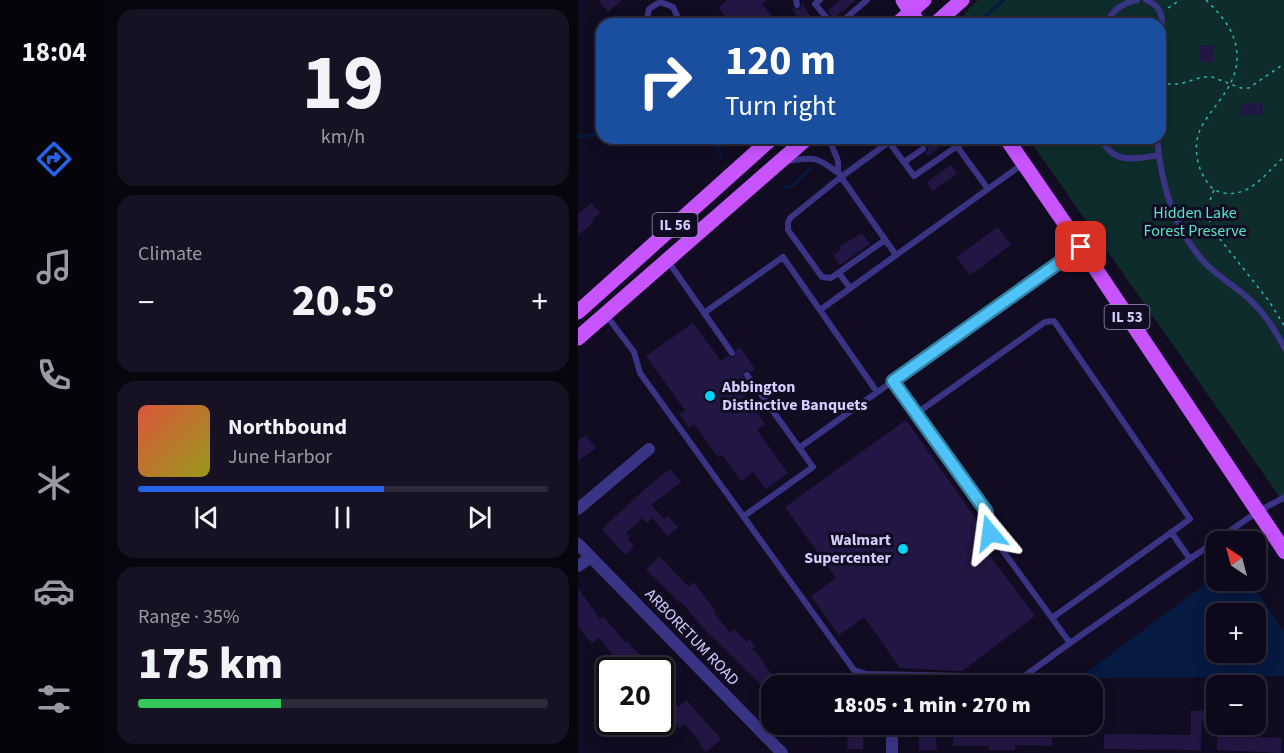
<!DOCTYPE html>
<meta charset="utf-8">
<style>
:root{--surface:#0d091a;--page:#161223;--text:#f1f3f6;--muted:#9a9aa2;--line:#2d2a39;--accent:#2563eb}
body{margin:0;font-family:"Source Sans 3",sans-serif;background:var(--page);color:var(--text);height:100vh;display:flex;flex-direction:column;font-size:22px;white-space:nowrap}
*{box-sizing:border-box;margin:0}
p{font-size:20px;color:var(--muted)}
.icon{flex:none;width:33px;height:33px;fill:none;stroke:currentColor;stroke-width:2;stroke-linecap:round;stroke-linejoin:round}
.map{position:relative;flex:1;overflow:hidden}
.side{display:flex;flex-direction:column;gap:9px;padding:9px;background:#07050e;width:470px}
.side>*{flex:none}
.guide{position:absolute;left:18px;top:18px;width:570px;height:126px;border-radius:18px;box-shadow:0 3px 15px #0003,0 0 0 2px var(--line);background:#1a4fa0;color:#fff;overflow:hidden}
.needle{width:39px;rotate:324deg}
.tools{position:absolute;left:628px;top:531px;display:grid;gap:12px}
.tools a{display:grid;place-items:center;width:60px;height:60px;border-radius:12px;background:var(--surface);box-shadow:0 3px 15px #0003,0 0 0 2px var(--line);font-size:30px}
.speed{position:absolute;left:18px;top:657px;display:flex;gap:12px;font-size:30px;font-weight:700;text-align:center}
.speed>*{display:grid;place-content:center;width:78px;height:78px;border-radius:50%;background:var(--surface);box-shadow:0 3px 15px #0003,0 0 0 2px var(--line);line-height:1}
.speed .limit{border:3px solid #111;border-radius:9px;background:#fff;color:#111}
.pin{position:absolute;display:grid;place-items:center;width:51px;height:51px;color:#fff;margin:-26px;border-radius:12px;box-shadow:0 3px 9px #0006}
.me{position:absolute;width:66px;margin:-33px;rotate:344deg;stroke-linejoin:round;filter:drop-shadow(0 0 4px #0008)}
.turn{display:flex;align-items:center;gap:21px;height:126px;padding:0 30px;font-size:27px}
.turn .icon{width:78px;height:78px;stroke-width:2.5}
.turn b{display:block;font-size:42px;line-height:51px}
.big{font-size:45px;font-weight:800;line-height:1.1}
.side .widget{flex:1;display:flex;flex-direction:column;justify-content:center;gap:9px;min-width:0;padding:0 21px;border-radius:18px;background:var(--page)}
.side .dial{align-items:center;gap:0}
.dial b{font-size:78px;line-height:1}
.song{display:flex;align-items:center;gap:18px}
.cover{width:72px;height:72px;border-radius:9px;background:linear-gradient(135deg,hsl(10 70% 55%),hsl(60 70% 35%))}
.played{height:6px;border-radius:3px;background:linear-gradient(90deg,var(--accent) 60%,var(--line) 60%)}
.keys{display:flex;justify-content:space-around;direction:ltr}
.heat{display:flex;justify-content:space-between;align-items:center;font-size:33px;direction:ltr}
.charge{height:9px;border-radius:4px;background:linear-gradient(90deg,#34c759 35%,var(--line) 0)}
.trip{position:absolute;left:183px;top:675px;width:342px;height:60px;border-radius:18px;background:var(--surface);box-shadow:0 3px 15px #0003,0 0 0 2px var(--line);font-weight:800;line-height:60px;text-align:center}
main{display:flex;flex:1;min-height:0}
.dock{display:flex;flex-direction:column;width:108px;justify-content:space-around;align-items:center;background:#05040a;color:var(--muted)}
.dock .icon{width:42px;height:42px}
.dock .selected{color:var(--accent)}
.dock b{font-size:27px;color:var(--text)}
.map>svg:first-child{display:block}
.green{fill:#0f2c2c}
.water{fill:#061941;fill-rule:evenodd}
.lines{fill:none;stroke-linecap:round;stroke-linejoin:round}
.stream{stroke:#061941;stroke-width:3}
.building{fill:#221744}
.path{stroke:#26bab8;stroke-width:1.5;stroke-dasharray:3 4.5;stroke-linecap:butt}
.service{stroke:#3a3484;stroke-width:6}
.minor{stroke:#3a3484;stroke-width:12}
.primary{stroke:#c754ff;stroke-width:15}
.route-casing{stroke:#337fa1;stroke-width:15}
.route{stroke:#4fc3f7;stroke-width:10}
.poi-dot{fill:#00d4f8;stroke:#110c22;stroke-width:2}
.labels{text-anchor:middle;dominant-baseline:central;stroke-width:6;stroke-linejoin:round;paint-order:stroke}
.shield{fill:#110c22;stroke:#9a93bd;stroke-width:1.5}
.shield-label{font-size:15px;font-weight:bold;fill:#d5cdff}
.park-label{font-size:16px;fill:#51e7c8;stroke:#110c22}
.poi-label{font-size:16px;font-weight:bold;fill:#d5cdff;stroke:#110c22;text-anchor:start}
.street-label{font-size:16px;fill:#d5cdff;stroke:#110c22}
</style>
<main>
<nav class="dock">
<b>18:04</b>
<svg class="icon selected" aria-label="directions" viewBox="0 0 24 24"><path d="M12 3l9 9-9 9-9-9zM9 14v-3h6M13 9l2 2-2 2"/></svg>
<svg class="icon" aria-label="music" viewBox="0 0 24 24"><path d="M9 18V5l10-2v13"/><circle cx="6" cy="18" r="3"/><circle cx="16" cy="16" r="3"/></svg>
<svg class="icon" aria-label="phone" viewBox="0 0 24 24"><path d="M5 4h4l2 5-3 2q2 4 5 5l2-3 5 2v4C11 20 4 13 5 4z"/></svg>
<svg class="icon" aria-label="climate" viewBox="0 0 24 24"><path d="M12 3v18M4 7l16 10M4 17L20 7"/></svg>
<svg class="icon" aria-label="car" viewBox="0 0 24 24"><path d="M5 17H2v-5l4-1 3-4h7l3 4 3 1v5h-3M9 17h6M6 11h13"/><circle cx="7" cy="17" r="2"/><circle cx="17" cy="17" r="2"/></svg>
<svg class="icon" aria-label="filters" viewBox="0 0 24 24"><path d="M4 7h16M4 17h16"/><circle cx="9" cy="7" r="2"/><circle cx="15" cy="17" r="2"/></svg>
</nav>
<section class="side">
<div class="widget dial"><b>19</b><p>km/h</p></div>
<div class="widget"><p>Climate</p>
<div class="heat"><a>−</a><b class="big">20.5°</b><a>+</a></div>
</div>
<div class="widget">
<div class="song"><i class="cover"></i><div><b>Northbound</b><p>June Harbor</p></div></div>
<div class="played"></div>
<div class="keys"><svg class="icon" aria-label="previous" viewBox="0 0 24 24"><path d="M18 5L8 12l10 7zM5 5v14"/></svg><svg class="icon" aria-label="pause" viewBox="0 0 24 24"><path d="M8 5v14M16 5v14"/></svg><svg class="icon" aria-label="next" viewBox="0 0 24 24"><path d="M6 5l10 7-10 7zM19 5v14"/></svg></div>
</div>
<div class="widget"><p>Range · 35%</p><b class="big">175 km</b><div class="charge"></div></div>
</section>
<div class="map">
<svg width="707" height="753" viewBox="0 0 707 753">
<rect width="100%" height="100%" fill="#110c22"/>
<path class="green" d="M400,0h306v503l-256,-365h132v-114h-199l3,-10z"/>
<path class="water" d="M639,575v5l34,1 33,51v44l-60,2 -13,-1 -132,1zM639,614h39v38h-39z"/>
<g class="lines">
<path class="stream" d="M406,17l20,-17
M0,137l24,-4
M136,138l8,19
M261,144l6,-6
M205,186l4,2 6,-3 17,-16"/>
</g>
<path class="building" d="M20,0h24l-14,12z
M149,0h40l-5,4 17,20h-47l-14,-16z
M262,0h16l-22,18 -7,-7z
M224,3l12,19 5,-5 6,7h-23l-10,-16 8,1z
M622,45h13v17h-13z
M684,102l1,12 -21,2 -1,-12z
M337,138h15l1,5 7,1 2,3 -12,9 -2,-3 2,-4 -1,-3 -7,-1z
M373,165l6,9 -25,17 -5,-9z
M13,203l9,10 -8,7 2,2 -16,13v-21z
M420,227l13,18 -41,30 -14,-18z
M284,233l8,11 -30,21 -7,-10 8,-5 -2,-3z
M115,323l28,38 7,-5 4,2 3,-1 1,-7 4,-3 15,22 -4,3 -4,-2 -3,1 -1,7 -7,4 29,42 -8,6 31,43 -22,16 -13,-17 -12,9 -19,-26 -4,2 -24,-33 -5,4 -10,-14 6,-4 -39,-54z
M328,420l78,110 2,6 8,11 -7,5 48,64 -73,55 -62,-3 -36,-51 -25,18 -28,-39 25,-18 -51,-71z
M8,435l10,13 -18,13v-20z
M92,469l11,13 -30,23 13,14 4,-3 10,12 -11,8 -14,-18 -6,5 -5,-5 -16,15 4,4 -2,2 6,7 -9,9 -23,-26 45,-42z
M81,556l30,31 5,-5 22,30 -2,1 16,20 4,-4 13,13 2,-3 7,7 -4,3 13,13 -2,2 20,22h-11v10l-60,-60 -1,1 -31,-36 -1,1 -33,-32z
M0,588l22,31 3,-3 23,27 2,-1 18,19 -10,9 -11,-11 -7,6 -7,-8 2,-2 -14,-17 -7,5 -14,-16z
M82,675l12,11 -7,7 14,14 7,-7 35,39 -15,13 -7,-8 2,-1 -16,-19 -5,4 -20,-21z
M687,705l2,16h-11v-15z
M613,711h15v10h-5v29l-97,-1v-15l87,1z
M229,724h32l-9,15z
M270,724h16l-1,25h-16z
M341,724h20v10h-3l1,16h-18z
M375,730l26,1v3l47,1v-5h26v16l-37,-1v5h-26v-4h-36z
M639,734l26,1v2l38,1v15l-64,-3z"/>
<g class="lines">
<path class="path" d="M628,0c16,16 30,31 31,55 1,29 -20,46 -34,69 -12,20 -7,47 9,64 4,3 7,4 12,5 28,4 42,-21 61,-37
M590,8l12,-8
M582,84h20l22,-7h10l29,11h8l36,-25
M636,190c-8,20 -9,25 2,44l53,67 16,26"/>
<path class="service" d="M218,0l1,5
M242,0l-5,4 17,20
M568,0c19,7 17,22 14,39
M70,24l-1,-5 2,-10 11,-7 13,5 4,9 -2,8
M261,24l28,-24
M528,24c6,-14 16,-21 31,-24
M172,138l9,11
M253,138c-1,10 6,16 7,24 1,7 -2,9 3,15l-51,41 -2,5v7l34,47 9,1 54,-38
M314,138l-3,4 25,34 55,-38
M373,138l37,51
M523,138c12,27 34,21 58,17
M579,138c4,46 17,93 50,127 12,12 27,21 40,32 17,15 28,32 38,52
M357,140l3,-2
M311,142l-48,35 55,78
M209,161c27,-4 28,-5 50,11
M326,162l19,-13
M90,261l64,92
M261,273l11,15
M242,310l204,-147
M126,313l79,-56 94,135
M28,315l28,37 6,21 214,297 12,4 157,3 47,-34
M315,381l93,130 4,22 80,110 187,-131 28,-15
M339,413l128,-91 9,-1 136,198 -138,99
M221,448l281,-200
M166,516l69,-49 -66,-92
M593,532l19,27"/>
<path class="minor" d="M0,509l71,-60
M0,544l204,209
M0,566l13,-9
M314,724v29"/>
<path class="primary" d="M325,0l16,24
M319,24l27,-24
M357,24l27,-24
M428,138l75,109 204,305
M0,312l194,-174
M0,338l229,-200"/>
</g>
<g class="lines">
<defs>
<path id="route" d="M412,533l-4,-22 -93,-130 188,-134"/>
</defs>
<use href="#route" class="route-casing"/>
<use href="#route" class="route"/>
</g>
<g class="poi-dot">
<circle cx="132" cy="396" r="6"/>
<circle cx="325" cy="549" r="6"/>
</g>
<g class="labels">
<g class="shield">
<rect x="74.5" y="213" width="45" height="24" rx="4.5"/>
<rect x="526.5" y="305" width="45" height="24" rx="4.5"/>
</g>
<g class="shield-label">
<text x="97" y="225">IL 56</text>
<text x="549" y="317">IL 53</text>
</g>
<g class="park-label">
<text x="617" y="213">Hidden Lake<tspan x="617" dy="18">Forest Preserve</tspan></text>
</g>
<g class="poi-label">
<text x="144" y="387">Abbington<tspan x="144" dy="18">Distinctive Banquets</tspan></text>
<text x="313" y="540" text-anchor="end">Walmart<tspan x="313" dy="18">Supercenter</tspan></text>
</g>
<g class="street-label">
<text transform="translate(114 637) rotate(46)">ARBORETUM ROAD</text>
</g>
</g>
</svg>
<div class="tools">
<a><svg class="needle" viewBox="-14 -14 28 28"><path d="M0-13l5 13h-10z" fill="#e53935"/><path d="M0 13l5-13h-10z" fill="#9a9aa2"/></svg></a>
<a>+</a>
<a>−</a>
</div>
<div class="speed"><div class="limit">20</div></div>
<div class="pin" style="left:503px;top:247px;background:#d93025"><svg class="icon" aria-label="arrive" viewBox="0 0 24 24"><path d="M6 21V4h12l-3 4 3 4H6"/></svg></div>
<svg class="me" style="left:412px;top:533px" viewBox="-20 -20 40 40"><path d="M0-17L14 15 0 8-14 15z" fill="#4fc3f7" stroke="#fff" stroke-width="4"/></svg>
<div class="trip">18:05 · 1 min · 270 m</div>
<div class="guide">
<div class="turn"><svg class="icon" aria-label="right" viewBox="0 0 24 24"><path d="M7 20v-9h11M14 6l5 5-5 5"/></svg><div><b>120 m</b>Turn right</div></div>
</div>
</div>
</main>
